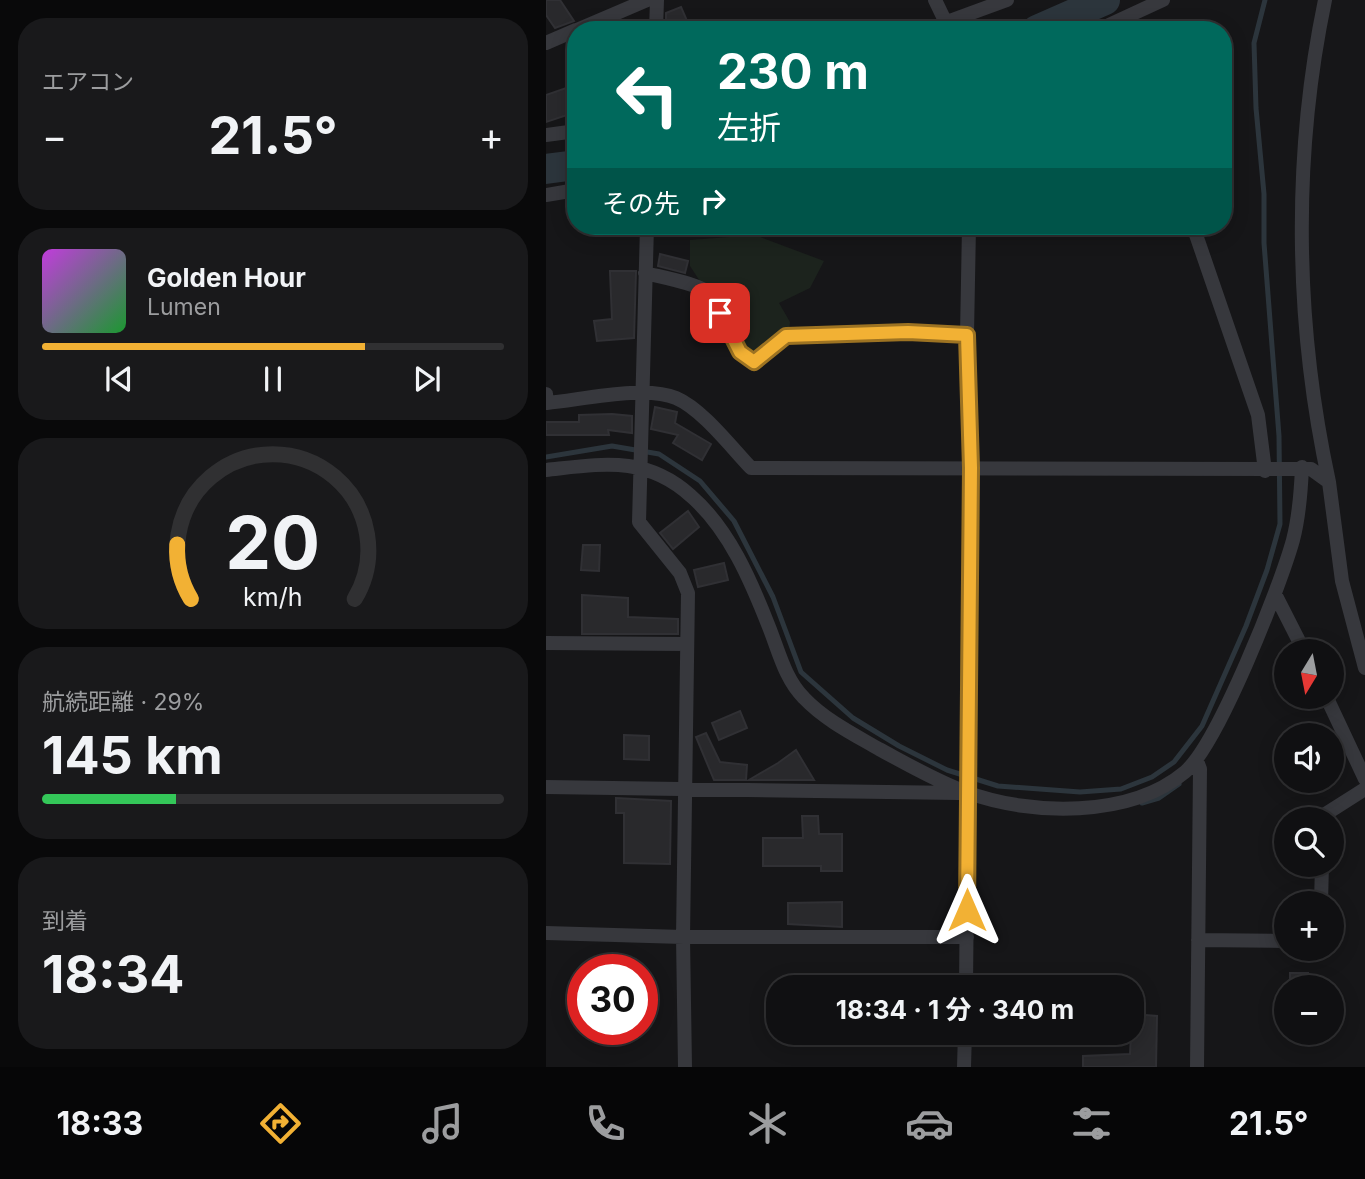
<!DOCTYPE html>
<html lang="ja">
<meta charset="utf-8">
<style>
:root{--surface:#101012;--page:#19191b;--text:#f1f3f6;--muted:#9c9d9f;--line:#303032;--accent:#f2b134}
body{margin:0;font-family:Inter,"Noto Sans JP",sans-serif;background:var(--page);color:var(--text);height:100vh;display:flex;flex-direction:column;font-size:26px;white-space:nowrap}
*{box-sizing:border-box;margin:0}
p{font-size:23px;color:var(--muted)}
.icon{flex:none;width:38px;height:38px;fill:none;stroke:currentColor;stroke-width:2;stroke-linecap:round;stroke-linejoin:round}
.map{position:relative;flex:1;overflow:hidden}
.panel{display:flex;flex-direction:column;gap:18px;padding:18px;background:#09090a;width:546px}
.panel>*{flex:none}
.banner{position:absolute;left:21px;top:21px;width:665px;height:214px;border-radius:28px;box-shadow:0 4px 18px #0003,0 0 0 2px var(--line);background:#00695c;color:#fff;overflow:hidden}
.needle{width:46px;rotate:190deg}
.tools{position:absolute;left:728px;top:639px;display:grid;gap:14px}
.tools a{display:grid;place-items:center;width:70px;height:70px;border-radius:50%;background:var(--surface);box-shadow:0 4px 18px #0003,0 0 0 2px var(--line);font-size:35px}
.speed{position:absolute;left:21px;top:954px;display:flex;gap:14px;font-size:35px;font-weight:700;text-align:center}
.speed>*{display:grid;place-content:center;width:91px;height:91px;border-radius:50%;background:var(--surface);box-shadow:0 4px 18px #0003,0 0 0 2px var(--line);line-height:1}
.speed .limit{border:10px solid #d22;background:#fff;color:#111}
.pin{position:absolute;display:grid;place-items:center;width:60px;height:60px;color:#fff;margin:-30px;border-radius:14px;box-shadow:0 4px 10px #0006}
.me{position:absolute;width:77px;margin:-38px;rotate:0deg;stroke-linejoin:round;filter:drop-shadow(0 0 5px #0008)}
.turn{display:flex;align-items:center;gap:24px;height:147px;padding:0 35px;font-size:32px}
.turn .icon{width:91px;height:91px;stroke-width:2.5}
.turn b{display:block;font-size:49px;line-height:60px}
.then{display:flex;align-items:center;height:66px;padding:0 35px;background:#0003;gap:14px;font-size:26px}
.big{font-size:52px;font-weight:700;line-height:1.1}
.panel .widget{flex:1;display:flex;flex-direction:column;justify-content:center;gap:10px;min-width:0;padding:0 24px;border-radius:28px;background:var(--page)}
.panel .dial{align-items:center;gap:0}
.dial svg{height:182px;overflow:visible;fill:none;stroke:var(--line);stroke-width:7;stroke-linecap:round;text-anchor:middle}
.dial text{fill:var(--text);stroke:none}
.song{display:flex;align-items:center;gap:21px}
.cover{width:84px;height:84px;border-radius:10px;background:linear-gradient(135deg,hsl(290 70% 55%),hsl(130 70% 35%))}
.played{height:7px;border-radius:4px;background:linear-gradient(90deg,var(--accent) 70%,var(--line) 70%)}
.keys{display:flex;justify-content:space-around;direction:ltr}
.heat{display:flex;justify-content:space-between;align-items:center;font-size:38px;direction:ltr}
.charge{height:10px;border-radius:5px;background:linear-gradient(90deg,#34c759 29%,var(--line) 0)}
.trip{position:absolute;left:220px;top:975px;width:378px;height:70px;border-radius:28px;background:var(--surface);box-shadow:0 4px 18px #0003,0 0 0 2px var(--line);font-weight:700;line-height:70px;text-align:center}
.tabs{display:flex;height:112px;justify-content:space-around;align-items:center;background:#060607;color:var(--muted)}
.tabs .icon{width:49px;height:49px}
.tabs .selected{color:var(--accent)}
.tabs b{font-size:32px;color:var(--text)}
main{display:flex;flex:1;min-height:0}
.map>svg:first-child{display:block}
.green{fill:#1c231d}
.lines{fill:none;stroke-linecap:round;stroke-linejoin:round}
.stream{stroke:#2c353c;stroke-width:5}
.river{stroke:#2c353c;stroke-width:30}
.building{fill:#29292c;stroke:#303034;stroke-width:2}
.minor{stroke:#37383d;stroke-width:14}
.route-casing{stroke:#9d7322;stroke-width:18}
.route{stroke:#f2b134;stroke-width:12}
</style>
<main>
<section class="panel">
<div class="widget"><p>エアコン</p>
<div class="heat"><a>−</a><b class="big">21.5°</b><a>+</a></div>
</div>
<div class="widget">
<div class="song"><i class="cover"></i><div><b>Golden Hour</b><p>Lumen</p></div></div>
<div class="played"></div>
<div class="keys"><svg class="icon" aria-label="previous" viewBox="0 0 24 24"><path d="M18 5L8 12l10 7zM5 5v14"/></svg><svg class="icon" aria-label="pause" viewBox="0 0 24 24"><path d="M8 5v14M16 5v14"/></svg><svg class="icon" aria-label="next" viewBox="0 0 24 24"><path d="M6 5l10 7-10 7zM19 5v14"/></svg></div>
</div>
<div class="widget dial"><svg viewBox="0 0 100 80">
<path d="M14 69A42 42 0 1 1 86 69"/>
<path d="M14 69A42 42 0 0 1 8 45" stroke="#f2b134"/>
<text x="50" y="56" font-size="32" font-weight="700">20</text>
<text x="50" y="72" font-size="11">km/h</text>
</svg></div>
<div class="widget"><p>航続距離 · 29%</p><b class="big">145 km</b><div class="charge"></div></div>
<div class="widget"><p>到着</p><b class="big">18:34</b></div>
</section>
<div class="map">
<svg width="819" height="1067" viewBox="0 0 819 1067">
<rect width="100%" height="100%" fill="#161618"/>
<path class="green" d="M209,235l69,26 -14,27 -31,15 11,19 -1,9 -29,24 -11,1 -59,-90v-26z"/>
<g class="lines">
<path class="stream" d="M0,457l66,-11 47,8 41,27 34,40 39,76 28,75 52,46 46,28 48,24 51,16 82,6 41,-3 31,-12 22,-15 28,-36 44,-100 21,-56 13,-46 -1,-88 -15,-193v-49l-8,-86 -2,-65 11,-43
M596,803l17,-5 20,-14"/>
<path class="river" d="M491,30l68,-30
M0,169l30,-4"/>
</g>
<path class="building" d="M0,0h14l14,21 -19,7 -9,-13z
M135,7l10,23h-25v-17z
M23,87l7,2v23l-30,10v-27z
M114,254l28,7 -3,12 -27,-7z
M64,271h26l-2,67 -37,3 -3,-20 18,-2z
M109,407l22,5 -2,11 36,21 -9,16 -29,-17 5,-8 -27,-6z
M66,414l20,2v17l-24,-3 1,5h-63v-13h33v-7z
M142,511l11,16 -26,22 -13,-16z
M37,545h17l-1,26 -18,-1z
M178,563l4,17 -30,7 -4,-17z
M36,595l46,3v19l50,2v15h-96z
M194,711l7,17 -28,12 -7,-17z
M160,733l14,29 27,3 -1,15h-32l-18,-43z
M78,735l25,1v24l-25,-1z
M250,750l18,30h-65l29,-17z
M70,798l55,3 -1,63 -46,-1v-50h-8z
M256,816h16l1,18h23v37h-21v-5h-58v-28h40z
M296,902v25l-54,-3v-21z
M744,973h18v14h-18z
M586,1014l25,2 -1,51h-73v-11l47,-2z"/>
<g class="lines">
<path class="minor" d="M389,0l13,27
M779,0c-33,158 -30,325 4,482
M31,30l70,-30
M110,30l1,-30
M379,30l82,-30
M552,30l65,-30
M0,43l30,-13
M0,135l30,-4
M0,195l30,-5
M101,226l-8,296 41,51 8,20 -5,344 2,130
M647,226l65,189 7,56
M99,273c15,4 57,11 66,22 16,20 18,57 43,67l32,-26 122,-4 59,3
M0,394l1,9c34,-3 98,-18 129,-5 26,11 55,49 75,70l560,1 18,13 13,99 23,87
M0,470c56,-6 100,-15 145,26 38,33 60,85 78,131 10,25 16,52 35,71 21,22 49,36 75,51 28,15 57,32 87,43 65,24 164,26 219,-20 33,-28 95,-185 108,-232 6,-23 8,-49 9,-73
M729,594l29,57
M0,643l140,1
M780,696l39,83
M0,787l413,6
M777,819l1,-4 41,-26
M775,903l1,-39
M0,933l137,4h284
M652,940l88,1
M420,987l5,-519 -4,-133 2,-109
M418,1067l1,-35
M651,1067l3,-298 -3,-8"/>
</g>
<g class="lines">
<defs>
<path id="route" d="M174,313l20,39 14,10 32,-26 122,-4 59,3 4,133 -4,442"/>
</defs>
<use href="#route" class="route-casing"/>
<use href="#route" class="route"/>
</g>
</svg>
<div class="tools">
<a><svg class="needle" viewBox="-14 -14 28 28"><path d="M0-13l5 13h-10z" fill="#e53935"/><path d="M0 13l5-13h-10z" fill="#9c9d9f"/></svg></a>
<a><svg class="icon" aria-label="sound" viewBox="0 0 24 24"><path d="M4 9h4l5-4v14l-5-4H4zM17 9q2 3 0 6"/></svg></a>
<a><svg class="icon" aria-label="search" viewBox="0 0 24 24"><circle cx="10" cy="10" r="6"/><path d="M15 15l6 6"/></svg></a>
<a>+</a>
<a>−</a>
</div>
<div class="speed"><div class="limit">30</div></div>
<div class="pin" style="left:174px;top:313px;background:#d93025"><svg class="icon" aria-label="arrive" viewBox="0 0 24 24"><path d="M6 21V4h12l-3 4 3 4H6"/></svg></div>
<svg class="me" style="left:421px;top:910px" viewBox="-20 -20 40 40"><path d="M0-17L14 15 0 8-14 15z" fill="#f2b134" stroke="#fff" stroke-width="4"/></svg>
<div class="trip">18:34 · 1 分 · 340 m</div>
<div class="banner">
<div class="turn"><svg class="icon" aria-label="left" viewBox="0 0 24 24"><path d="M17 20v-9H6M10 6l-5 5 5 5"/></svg><div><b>230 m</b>左折</div></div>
<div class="then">その先<svg class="icon" aria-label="right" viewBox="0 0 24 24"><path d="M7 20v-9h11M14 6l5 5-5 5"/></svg></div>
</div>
</div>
</main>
<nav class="tabs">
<b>18:33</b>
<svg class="icon selected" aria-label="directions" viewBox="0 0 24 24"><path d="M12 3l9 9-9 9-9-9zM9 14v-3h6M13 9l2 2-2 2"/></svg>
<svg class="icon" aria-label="music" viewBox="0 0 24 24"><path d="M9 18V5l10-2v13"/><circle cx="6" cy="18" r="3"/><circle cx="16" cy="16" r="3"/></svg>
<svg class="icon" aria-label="phone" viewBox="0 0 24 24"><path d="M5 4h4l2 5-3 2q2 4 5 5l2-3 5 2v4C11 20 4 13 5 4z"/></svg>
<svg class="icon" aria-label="climate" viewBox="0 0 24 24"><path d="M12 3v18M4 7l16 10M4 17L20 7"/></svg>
<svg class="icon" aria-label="car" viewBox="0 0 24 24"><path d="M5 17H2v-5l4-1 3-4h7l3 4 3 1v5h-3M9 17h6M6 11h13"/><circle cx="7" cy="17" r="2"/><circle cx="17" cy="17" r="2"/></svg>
<svg class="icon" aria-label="filters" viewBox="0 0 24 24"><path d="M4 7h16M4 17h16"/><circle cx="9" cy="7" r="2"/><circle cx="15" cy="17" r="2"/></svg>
<b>21.5°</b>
</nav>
